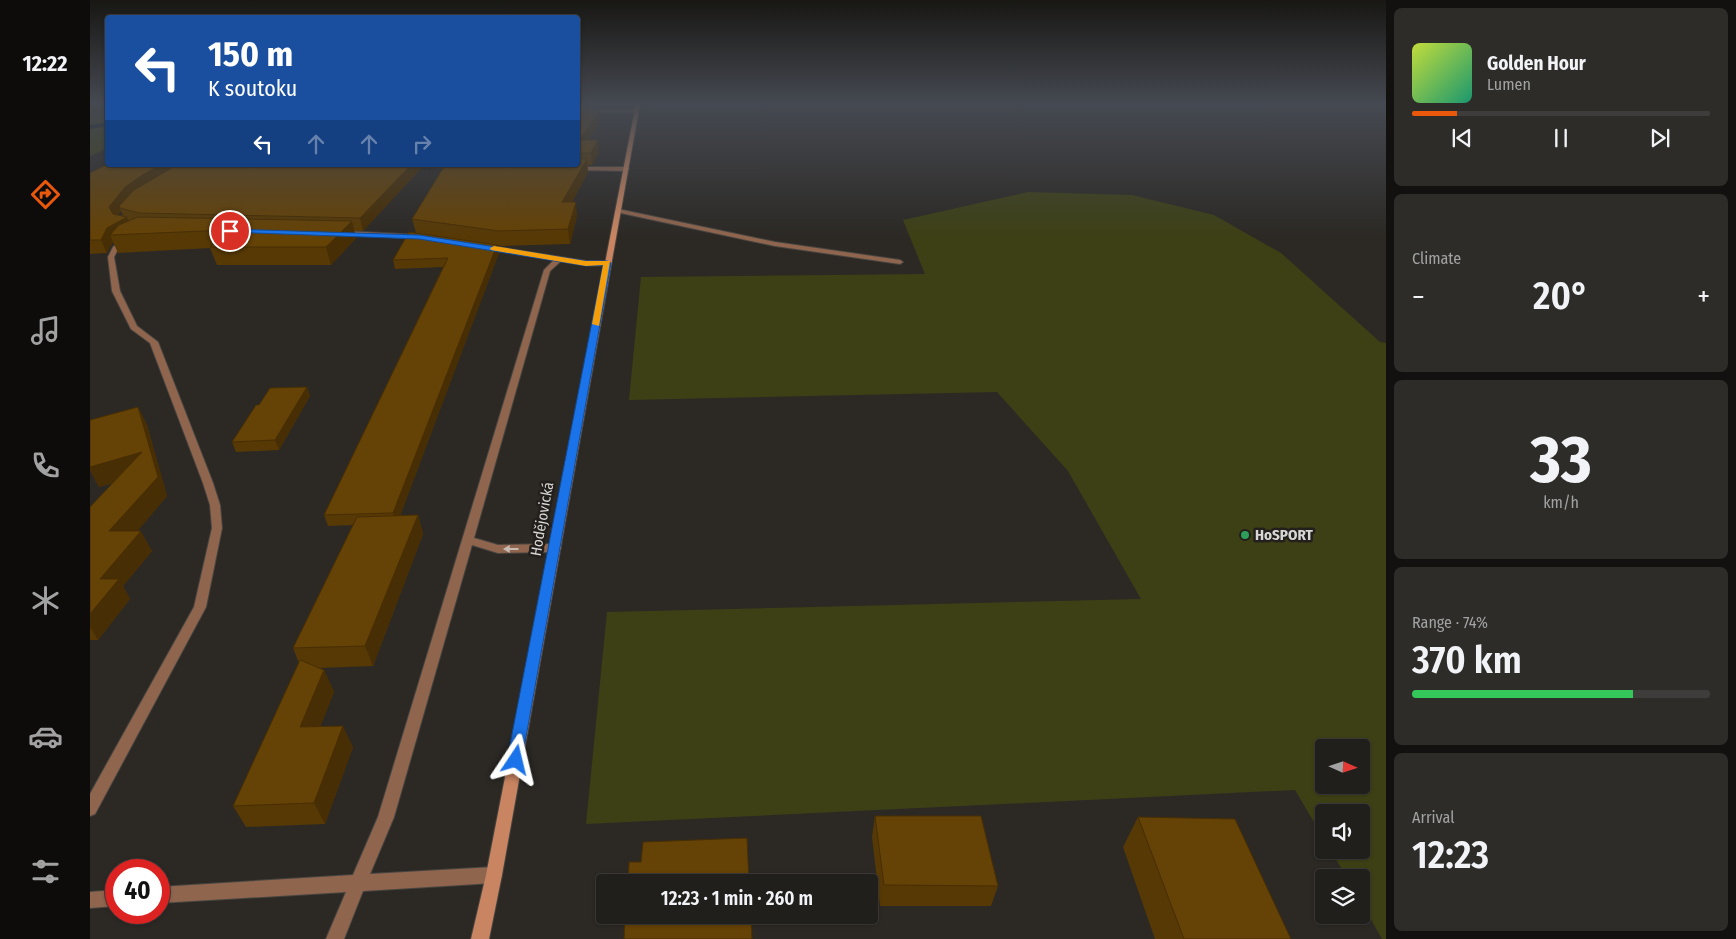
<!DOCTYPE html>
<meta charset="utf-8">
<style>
:root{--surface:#211f1c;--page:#2d2c29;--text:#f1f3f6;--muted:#a2a2a3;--line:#3e3d3b;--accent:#ea580c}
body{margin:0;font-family:"Fira Sans Condensed",sans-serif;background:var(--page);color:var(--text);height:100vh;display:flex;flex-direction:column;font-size:19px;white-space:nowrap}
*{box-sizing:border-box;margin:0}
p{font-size:16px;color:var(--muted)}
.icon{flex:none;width:28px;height:28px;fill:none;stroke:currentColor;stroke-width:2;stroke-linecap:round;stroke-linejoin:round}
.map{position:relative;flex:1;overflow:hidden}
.details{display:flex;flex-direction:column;gap:8px;padding:8px;background:#12110f;width:350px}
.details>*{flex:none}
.guide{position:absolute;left:15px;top:15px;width:475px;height:152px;border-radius:5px;box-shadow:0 1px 4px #0004,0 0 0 1px var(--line);background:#1a4fa0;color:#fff;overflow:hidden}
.needle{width:32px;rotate:93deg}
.fabs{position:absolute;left:1225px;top:739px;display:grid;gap:10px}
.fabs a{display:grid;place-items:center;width:55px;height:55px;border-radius:5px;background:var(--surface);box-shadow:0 1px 4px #0004,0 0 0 1px var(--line);font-size:25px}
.speed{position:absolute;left:15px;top:859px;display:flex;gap:10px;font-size:25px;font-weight:700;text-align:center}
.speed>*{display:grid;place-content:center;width:65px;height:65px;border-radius:50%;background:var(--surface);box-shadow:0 1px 4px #0004,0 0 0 1px var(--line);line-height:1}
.speed .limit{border:8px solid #d22;background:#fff;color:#111}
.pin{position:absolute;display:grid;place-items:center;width:42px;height:42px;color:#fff;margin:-21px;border:2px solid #fff;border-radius:50%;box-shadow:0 1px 5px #0007}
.me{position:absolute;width:55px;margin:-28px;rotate:10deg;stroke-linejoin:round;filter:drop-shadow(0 0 4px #0008)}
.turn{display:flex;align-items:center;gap:18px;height:105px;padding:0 20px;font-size:22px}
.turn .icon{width:65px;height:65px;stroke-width:2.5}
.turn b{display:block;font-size:35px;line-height:42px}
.lanes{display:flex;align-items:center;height:48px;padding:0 20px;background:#0003;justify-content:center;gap:25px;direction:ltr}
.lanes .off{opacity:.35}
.big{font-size:38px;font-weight:600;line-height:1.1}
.details .tile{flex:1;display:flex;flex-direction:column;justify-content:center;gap:8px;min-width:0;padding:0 18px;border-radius:8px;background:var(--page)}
.details .dial{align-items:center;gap:0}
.dial b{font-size:65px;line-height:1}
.song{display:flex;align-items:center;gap:15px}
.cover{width:60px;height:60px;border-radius:8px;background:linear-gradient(135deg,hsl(70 70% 55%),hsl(160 70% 35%))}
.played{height:5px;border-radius:2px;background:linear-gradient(90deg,var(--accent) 15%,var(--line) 15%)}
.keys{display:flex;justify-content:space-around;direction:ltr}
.heat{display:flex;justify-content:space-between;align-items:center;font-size:28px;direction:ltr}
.charge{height:8px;border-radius:4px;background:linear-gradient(90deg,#34c759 74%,var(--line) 0)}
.trip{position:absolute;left:506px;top:874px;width:282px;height:50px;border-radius:5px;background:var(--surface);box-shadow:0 1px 4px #0004,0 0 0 1px var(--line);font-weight:600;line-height:50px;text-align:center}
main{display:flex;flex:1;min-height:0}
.menu{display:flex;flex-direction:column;width:90px;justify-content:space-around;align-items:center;background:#0d0c0b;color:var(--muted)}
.menu .icon{width:35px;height:35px}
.menu .active{color:var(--accent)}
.menu b{font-size:22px;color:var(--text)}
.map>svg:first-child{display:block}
.green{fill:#3d4015;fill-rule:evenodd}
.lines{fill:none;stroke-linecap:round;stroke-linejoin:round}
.stream{fill:#00181b;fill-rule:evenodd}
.lane-casing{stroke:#484541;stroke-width:2}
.street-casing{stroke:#484541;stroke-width:2}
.secondary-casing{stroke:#484541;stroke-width:2}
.lane{fill:#8f654e;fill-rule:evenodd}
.street{fill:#8f654e;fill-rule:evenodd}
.secondary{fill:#c98561;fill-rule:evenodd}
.wall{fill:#573905;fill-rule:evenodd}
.shaded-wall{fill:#472e04}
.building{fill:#654206;stroke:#472e04}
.oneway{fill:#c6bab3}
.route{fill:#1a73e8;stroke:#114b97}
.slow{fill:#f59e0b}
.leisure-dot{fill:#2e9e5b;stroke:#221f1c;stroke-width:2}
.labels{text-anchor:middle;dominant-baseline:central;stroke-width:5;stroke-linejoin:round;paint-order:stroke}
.street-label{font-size:15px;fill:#d9d7d5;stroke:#221f1c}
.poi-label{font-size:15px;font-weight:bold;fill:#d9d7d5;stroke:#221f1c;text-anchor:start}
</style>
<main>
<nav class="menu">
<b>12:22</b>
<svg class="icon active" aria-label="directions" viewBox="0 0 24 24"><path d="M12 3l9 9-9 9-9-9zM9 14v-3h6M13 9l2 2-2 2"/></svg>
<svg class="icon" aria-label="music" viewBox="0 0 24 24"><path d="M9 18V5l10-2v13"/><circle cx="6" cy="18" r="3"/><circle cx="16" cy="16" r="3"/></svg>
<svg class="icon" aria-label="phone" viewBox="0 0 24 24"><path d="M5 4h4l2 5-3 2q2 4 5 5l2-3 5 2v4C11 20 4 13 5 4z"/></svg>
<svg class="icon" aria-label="climate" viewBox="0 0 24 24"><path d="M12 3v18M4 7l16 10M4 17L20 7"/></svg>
<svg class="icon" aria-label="car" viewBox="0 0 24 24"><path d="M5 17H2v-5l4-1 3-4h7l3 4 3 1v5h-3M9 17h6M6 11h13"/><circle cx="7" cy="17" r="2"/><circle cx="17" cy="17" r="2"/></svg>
<svg class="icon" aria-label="filters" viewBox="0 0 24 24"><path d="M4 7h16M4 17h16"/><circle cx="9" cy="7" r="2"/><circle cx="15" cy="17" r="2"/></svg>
</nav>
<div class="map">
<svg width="1296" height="939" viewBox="0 0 1296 939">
<rect width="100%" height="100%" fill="#2c2925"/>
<path class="green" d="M0,104h17l1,44 -18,8z
M938,192l104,3 82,20 67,38 99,89 6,1v596h-4l-21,-37v-24l-14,-1 -17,-27h31v-38h-37v27l-29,-49 -709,34 21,-212 534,-13 -73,-128 -71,-79 -368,8 12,-123 284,-3 -22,-54zM1234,748h37v37h-37z"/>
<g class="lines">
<path class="stream" d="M18,122v4l-18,3v-4z"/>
<defs>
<path id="lane" d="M528,209l157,33 125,18 3,2 -3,2 -125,-18 -159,-34v-2z"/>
<path id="street" d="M488,110h58l2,1 -2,1h-58z
M338,165h31l1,1 -3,2 -26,-1z
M482,167h54l3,2 -3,2 -52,-1 -2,-1z
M253,231l78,4 3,2 -3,2 -80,-5v-2z
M35,237l3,2 -10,10 -4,8 6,34 17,35 21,16 55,141 7,22 2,23 -16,79 -111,207 -5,2v-22l104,-187 18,-79 -2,-23 -7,-22 -53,-140 -19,-14 -19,-38 -4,-34 5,-10z
M395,245l101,16h21l3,2c-10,6 -37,0 -49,-2l-11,10 -76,267 24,7 57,-1 4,1 2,3 -2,3 -4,1 -57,1 -26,-8 -78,272 -24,57 124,-7 6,2 2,6 -2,6 -6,2 -131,8 -19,48h-18l20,-47 -187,11v-16l194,-12 25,-58 166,-547 10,-10 -71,-12v-2z
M26,890v16l-26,2v-16z"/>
<path id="secondary" d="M546,104h4l-138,771 -13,64h-18l15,-64z"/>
</defs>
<use href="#lane" class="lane-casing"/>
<use href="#street" class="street-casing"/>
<use href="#secondary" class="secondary-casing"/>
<use href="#lane" class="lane"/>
<use href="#street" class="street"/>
<use href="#secondary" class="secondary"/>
</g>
<path class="wall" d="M488,104l15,4 -4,1v2l11,11 -12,18 11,12 -7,13h-5l1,7 -16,30 5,14 -7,28 -68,2 -5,-1 2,8 -99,263 18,-1 5,19 -50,132 -55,2 6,2 10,22 -14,35 33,20 -28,77 -79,3 -13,-21 66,-143 -6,-15 60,-123 -25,1 -4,-11 119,-248 -48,2 -2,-9 23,-27 -4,-14 109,-53 57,-1z
M334,165l-61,66h-9l2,7 -25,27h-114l-7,-17 -92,5 -5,-11 -6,11 -17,1v-81zM31,211l2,5 -5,-1z
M217,387l3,9 -31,54 -43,2 -4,-10 27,-37z
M48,407l9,18 20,71 -30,35 15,20 -29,35 7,13 -32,41h-8v-133l23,-24 -14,4 -9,-17v-50z
M785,816l123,70 -7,20h-111l-8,-69z
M1048,817l153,122h-136l-32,-92z"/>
<path class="shaded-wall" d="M488,104h18l-3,4 -4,1 1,5 -12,-4z
M509,111l1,11 -19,29 -1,-11z
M508,140l1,12 -7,13 -1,-12z
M497,159l1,13 -24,44 -2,-14z
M71,165h27l-69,41 2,5 -7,9 -5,-13 16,-20 19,-13z
M321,165h13l-61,66 -3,-13z
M486,202l1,14 -7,28 -2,-15z
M37,217l5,13 -22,5 3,7 -6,11 -6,-13 6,-12z
M262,221l4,17 -25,27 -5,-18z
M407,245l2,8 -102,271 -4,-11z
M217,387l3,9 -31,54 -4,-10z
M48,407l9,18 20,71 -46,55 -12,-20 49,-54z
M52,452l10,19 -53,16 -9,-17v-3z
M328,515l5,19 -50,132 -8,-20z
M51,531l11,20 -29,35 7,13 -32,41 -8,-13v-13l10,-35z
M234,670l10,22 -23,57 -11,-22z
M253,726l10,21 -28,77 -11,-21z"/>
<path class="building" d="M488,104h10l-4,7h15l-19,29h18l-7,13h-13z
M488,159h9l-25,43h14l-8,27 -69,2 -87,-12 33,-54 76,1 1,-1h56z
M18,164l53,1 -17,9 -19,13 -16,20 4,7 14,3 -20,11 -6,12h-11v-67z
M87,165h234l-51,53 -221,-5 -19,-5 -1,-2 15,-16z
M48,217l214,4 -26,26h-116l17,-17 -117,5 9,-10z
M319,232l88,13 -104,268 -69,2 124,-257 -55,2z
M217,387l-32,53 -43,2 24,-37h3l11,-17z
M48,407l20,70 -49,54h32l-41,48h19l-29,35v-107l52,-55 -52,15v-47z
M328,515l-53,131 -72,2 64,-131z
M210,660l24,10 -24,57 43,-1 -29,77 -81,3z
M785,816h106l17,70 -114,-1z
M1048,817l97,2 56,120h-107z
M657,838l2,44h-121l1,-20h12l2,-20z
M535,915h126l1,24h-128z"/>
<defs><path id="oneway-solid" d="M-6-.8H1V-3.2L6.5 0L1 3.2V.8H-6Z" transform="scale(1.25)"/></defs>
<use class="oneway" href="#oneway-solid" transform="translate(421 549) rotate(180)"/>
<linearGradient id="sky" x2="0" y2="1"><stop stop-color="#181714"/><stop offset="0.44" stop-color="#454951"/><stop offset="1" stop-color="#454951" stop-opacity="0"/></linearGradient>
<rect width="1296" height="236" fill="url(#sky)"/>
<path class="route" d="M140,229l189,6 167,26h21l4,2 -90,502 -5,2 -6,-2 -3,-5 96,-495 -17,1 -167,-27 -192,-7z"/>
<path class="slow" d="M404,246l92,15h24l-11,65 -7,-2 11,-59 -17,1 -95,-16 -1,-2z"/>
<circle class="leisure-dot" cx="1155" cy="535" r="5"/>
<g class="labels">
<g class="street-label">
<text transform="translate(452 519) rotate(-80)">Hodějovická</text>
</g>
<g class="poi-label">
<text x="1165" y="535">HoSPORT</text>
</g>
</g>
</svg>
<div class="fabs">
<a><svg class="needle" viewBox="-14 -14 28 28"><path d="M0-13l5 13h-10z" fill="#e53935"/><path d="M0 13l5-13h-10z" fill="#a2a2a3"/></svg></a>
<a><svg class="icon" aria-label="sound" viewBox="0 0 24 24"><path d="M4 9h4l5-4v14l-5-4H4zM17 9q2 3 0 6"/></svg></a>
<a><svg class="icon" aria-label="layers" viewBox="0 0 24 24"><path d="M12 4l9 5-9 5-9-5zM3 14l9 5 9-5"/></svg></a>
</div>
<div class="speed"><div class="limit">40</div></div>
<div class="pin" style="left:140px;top:231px;background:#d93025"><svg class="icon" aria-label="arrive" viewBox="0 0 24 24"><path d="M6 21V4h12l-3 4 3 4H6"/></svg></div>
<svg class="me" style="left:426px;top:760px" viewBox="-20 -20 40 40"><path d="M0-17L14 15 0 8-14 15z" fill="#1a73e8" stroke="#fff" stroke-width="4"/></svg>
<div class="trip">12:23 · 1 min · 260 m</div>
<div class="guide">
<div class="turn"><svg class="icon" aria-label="left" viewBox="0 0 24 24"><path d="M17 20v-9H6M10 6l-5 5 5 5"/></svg><div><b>150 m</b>K soutoku</div></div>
<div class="lanes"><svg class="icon" aria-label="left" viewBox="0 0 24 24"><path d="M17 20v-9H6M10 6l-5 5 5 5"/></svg><svg class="icon off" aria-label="ahead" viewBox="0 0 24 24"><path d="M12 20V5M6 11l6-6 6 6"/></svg><svg class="icon off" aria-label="ahead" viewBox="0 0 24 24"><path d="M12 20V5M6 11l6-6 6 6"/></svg><svg class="icon off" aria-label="right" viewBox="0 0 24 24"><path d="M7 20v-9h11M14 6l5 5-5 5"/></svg></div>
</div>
</div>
<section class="details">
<div class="tile">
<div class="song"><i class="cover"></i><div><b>Golden Hour</b><p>Lumen</p></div></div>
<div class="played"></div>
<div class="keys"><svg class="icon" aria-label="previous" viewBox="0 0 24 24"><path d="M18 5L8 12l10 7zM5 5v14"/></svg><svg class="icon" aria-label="pause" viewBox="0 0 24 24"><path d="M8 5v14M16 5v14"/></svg><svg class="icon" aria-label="next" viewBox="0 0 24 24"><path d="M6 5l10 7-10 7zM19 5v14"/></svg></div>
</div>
<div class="tile"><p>Climate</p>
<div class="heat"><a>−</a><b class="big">20°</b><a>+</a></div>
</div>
<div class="tile dial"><b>33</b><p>km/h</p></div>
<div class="tile"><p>Range · 74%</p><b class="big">370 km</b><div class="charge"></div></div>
<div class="tile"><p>Arrival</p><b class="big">12:23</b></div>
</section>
</main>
